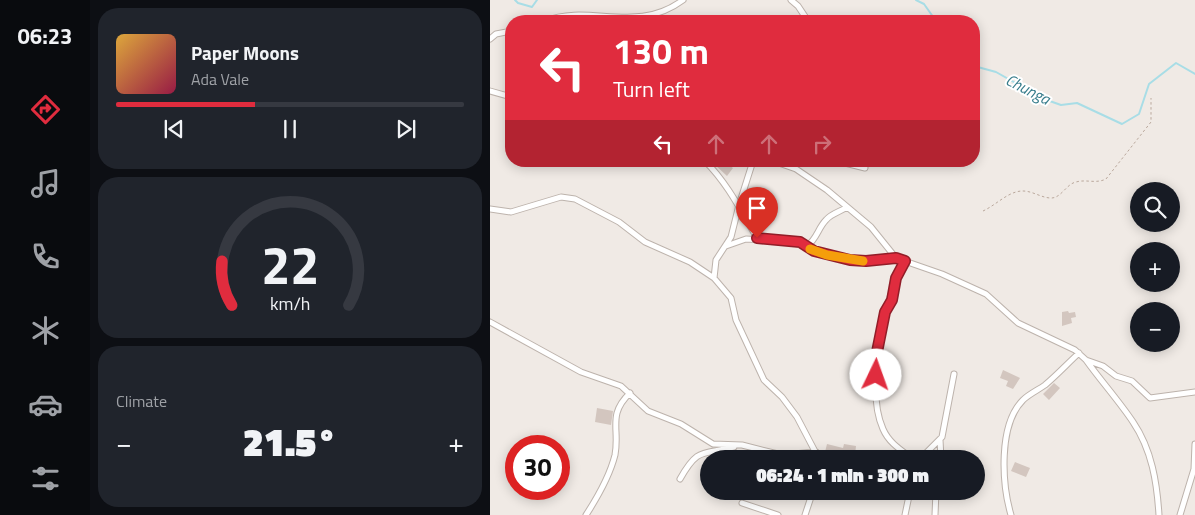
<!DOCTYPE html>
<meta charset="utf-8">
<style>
:root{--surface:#171b24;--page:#20242c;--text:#f1f3f6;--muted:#9ea1a6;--line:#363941;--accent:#e02c3e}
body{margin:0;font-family:"Titillium Web",sans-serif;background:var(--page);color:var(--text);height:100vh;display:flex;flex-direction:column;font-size:19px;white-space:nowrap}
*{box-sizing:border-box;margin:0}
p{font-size:16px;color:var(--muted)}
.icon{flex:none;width:28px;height:28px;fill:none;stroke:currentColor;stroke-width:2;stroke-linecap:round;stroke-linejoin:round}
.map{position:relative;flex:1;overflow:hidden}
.sheet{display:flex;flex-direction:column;gap:8px;padding:8px;background:#0d0f14;width:400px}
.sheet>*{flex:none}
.top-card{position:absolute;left:15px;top:15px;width:475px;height:152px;border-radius:20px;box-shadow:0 2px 12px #0003;background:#e02c3e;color:#fff;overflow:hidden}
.controls{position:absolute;left:640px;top:182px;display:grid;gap:10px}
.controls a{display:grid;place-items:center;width:50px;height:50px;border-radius:50%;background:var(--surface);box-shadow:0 2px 12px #0003;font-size:25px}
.speed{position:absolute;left:15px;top:435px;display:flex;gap:10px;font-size:25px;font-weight:700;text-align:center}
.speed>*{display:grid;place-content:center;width:65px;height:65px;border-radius:50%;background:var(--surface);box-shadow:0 2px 12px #0003;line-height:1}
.speed .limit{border:8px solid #d22;background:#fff;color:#111}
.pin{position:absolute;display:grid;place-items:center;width:42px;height:42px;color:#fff;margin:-51px -21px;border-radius:50% 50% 50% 0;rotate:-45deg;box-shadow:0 0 5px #0007}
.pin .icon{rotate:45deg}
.me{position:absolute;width:55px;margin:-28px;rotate:3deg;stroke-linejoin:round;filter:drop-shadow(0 0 4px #0008)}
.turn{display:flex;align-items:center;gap:18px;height:105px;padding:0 25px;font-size:22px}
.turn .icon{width:65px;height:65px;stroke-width:2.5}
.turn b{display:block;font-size:35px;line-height:42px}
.lanes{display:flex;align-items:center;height:48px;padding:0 25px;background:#0003;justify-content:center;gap:25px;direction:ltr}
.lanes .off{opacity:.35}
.big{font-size:38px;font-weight:800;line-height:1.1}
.sheet .card{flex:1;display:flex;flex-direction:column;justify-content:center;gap:8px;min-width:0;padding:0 18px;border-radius:20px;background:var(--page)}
.sheet .dial{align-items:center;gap:0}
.dial svg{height:130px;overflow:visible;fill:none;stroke:var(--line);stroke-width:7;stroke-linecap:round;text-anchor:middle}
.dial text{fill:var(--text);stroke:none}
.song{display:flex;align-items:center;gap:15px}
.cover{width:60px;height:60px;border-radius:8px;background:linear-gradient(135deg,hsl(40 70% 55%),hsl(340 70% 35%))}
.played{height:5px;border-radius:2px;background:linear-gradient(90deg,var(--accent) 40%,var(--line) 40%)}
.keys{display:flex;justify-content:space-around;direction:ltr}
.heat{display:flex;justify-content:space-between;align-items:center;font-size:28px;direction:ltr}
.trip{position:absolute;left:210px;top:450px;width:285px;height:50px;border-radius:25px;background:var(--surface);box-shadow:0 2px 12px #0003;font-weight:800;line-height:50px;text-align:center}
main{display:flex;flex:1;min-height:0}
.tab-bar{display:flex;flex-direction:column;width:90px;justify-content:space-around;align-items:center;background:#090b0e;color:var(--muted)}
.tab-bar .icon{width:35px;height:35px}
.tab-bar .on{color:var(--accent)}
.tab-bar b{font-size:22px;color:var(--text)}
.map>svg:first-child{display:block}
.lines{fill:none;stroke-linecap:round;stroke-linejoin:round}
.stream{stroke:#a8dde6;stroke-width:2}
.building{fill:#d3c6bf}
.street-casing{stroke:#bdb3ac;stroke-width:7}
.path{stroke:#baa89c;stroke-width:1;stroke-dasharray:2.5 2.5;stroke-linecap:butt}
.street{stroke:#fff;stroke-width:5}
.route-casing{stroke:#921d28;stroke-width:12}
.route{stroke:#e02c3e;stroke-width:9}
.slow{stroke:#f59e0b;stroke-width:9}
.labels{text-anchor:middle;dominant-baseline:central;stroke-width:4;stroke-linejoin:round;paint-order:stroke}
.water-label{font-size:16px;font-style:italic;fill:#367c8b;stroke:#fff}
</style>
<main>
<nav class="tab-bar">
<b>06:23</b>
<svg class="icon on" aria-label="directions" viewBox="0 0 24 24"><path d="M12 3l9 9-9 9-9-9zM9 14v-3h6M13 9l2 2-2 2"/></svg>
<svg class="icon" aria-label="music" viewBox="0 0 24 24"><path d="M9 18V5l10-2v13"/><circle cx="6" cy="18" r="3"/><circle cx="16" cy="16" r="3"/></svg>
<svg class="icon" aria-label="phone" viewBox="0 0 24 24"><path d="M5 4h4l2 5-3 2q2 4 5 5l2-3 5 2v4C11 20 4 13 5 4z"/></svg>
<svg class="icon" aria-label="climate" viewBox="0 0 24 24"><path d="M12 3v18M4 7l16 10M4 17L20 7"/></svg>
<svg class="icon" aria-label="car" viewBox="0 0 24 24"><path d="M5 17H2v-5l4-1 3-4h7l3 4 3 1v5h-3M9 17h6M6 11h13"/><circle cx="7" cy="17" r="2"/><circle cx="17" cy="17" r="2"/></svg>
<svg class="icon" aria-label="filters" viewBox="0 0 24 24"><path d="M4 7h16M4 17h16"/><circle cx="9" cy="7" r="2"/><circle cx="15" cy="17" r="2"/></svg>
</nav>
<section class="sheet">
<div class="card">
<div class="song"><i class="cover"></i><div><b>Paper Moons</b><p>Ada Vale</p></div></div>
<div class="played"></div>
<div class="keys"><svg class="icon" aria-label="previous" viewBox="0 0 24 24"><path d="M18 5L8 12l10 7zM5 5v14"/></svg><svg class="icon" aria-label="pause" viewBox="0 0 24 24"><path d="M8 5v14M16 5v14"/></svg><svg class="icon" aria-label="next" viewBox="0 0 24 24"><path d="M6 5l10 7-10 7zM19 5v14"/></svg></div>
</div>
<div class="card dial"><svg viewBox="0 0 100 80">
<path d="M14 69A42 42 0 1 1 86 69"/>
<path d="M14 69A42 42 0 0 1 8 42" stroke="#e02c3e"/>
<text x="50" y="56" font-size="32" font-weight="700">22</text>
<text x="50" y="72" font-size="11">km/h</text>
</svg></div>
<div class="card"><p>Climate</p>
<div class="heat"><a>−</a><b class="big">21.5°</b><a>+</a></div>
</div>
</section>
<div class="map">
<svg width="705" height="515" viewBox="0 0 705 515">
<rect width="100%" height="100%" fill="#f0eae5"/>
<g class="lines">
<path class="stream" d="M25,0l3,3 14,4 5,-7
M426,0l8,4 12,17
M484,66l22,6 48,27 17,6 16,-2 45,21 17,-10 10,-30 27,-21 19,11"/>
</g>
<path class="building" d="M221,161h13l9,7 -6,8z
M578,311l1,2 6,-1 1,5 -5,1 1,5 -10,3v-14z
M513,370l17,8 -7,11 -7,-3 2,-5 -8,-3z
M564,383l6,5 -11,12 -6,-6z
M107,408l16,3 -2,14 -16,-3z
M337,444l16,4 1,-4 12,2 -1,9 -30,-3z
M525,462l15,6 -4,9 -15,-6z"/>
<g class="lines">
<defs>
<path id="street" d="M301,0l7,6 10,15
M55,21c45,-18 91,14 138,-21
M0,39l6,-5 15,-3
M0,91l21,6
M215,161c23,23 36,50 52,77
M263,161l-14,44 -8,32 -15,23 -2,18 17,20 5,22 28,60 18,17 15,20 22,42
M283,161l23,8 31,21 44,37 25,31
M347,161l28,7
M0,209l21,3 50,-15 14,2 44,23 26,20 45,20 24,16
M236,246l20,-7 54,3 13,9 14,4 32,6 37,-3 46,16 44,20 32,29 57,27 11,10 17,6 13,10 16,5 18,17 45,-6
M317,246c10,-7 11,-18 19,-26 6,-7 14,-8 21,-13
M415,261c-21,36 -40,128 -22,168 6,14 18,21 30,30
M0,322l91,50 40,14 27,25 33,13 32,20 29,1 40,10 34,-3
M596,360c15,21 33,41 47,62 19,28 24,61 26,93
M450,440l1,19
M430,459l22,-22 12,-63
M190,479c18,-32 22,-24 54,-32
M252,503l36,12
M96,515c11,-17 24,-40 29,-60 5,-26 -8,-40 15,-62
M315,515l8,-24
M415,515l5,-24
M445,515l1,-24
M521,515c-9,-31 -13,-90 12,-115 6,-6 15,-10 22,-15 12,-10 23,-22 34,-32
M690,515l14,-46 1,-25"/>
</defs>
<use href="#street" class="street-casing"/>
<path class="path" d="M493,211c11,-5 22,-16 33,-19 13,-4 22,5 34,6 11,1 16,-14 26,-16 10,-3 20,2 30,-3l45,-57v-24"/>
<use href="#street" class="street"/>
</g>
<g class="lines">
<defs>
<path id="route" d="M267,238l43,4 14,9 36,9 16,1 30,-3 9,3 -9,17 -4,22 -7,12 -8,40 -1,23"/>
</defs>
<use href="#route" class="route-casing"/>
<use href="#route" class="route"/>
<path class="slow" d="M320,249l17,6 36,6"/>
</g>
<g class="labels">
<g class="water-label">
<text transform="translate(538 89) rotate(27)">Chunga</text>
</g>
</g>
</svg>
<div class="controls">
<a><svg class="icon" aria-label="search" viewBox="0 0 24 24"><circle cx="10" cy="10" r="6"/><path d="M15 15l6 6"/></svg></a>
<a>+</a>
<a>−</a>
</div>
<div class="speed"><div class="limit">30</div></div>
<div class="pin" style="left:267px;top:238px;background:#d93025"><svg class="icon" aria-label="arrive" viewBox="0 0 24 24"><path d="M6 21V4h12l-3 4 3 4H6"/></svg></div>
<svg class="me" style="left:386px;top:375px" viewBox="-20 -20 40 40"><circle r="19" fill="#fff"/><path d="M0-13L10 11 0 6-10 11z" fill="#e02c3e"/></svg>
<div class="trip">06:24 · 1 min · 300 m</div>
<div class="top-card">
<div class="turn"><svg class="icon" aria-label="left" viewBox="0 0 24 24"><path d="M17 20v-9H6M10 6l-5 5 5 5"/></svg><div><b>130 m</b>Turn left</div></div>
<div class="lanes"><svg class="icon" aria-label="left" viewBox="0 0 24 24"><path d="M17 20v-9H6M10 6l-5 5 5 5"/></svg><svg class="icon off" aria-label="ahead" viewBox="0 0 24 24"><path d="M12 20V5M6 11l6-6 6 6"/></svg><svg class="icon off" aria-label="ahead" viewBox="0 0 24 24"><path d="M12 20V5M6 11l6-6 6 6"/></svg><svg class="icon off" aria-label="right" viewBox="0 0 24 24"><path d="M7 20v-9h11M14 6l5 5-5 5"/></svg></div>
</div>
</div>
</main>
